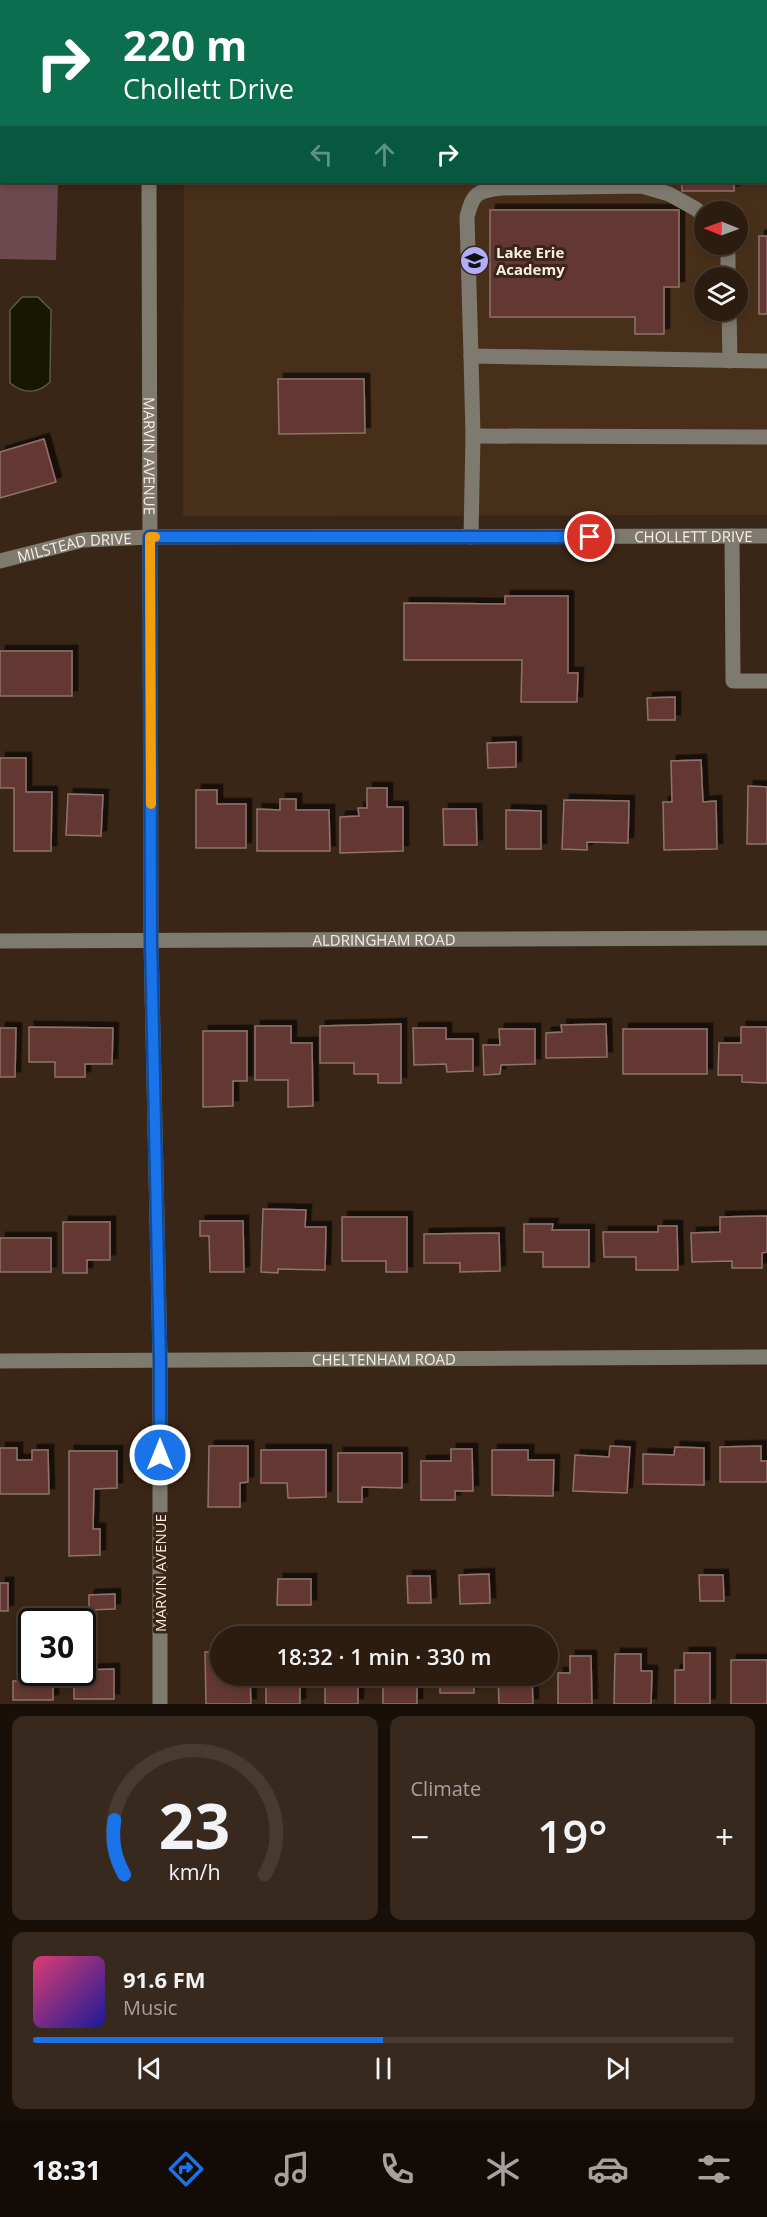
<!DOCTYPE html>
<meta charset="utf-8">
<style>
:root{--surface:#2c1c10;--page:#38291e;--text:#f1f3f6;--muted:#a6a19f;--line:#483a30;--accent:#1a73e8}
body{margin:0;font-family:"Open Sans",sans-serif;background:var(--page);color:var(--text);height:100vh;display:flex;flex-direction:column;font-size:22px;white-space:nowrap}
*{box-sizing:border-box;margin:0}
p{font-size:20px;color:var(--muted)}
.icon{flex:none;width:33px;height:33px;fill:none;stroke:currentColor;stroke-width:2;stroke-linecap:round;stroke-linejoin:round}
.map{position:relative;height:1704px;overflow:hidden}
.side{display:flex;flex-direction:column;gap:12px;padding:12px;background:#180f09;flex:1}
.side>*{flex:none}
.top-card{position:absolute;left:0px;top:0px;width:768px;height:183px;box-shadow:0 3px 9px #0003,0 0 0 2px var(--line);background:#0b6e4f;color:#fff;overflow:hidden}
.needle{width:39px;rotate:271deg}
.tools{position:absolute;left:694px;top:201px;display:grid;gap:12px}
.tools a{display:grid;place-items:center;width:54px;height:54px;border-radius:50%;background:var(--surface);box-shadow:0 3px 9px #0003,0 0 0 2px var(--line);font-size:30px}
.speed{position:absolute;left:18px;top:1608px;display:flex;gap:12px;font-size:30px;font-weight:700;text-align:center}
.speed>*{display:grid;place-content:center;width:78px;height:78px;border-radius:50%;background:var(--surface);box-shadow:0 3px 9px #0003,0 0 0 2px var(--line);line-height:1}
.speed .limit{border:3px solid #111;border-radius:9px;background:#fff;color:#111}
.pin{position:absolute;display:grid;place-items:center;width:51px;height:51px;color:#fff;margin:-26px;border:3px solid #fff;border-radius:50%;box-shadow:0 2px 6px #0007}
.me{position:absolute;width:66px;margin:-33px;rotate:0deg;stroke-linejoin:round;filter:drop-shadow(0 0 4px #0008)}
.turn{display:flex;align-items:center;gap:21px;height:126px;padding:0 24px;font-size:27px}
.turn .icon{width:78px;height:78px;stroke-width:2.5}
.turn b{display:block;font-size:42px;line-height:51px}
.lanes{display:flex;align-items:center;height:57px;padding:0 24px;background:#0003;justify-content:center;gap:30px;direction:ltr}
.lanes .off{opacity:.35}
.big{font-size:45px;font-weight:600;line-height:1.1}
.side .card{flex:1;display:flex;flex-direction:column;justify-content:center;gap:9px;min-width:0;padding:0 21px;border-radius:12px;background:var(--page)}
.side .dial{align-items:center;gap:0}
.dial svg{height:156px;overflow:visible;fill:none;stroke:var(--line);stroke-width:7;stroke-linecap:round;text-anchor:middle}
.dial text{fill:var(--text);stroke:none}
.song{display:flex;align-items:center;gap:18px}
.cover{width:72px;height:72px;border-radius:9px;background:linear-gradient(135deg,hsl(340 70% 55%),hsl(240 70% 35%))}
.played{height:6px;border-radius:3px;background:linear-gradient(90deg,var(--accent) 50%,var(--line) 50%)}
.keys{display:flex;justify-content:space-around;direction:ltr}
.heat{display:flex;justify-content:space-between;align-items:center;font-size:33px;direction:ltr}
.side .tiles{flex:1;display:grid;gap:12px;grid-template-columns:1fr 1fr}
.card:last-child{grid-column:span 2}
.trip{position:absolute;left:210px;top:1626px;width:348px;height:60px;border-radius:30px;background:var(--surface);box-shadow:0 3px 9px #0003,0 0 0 2px var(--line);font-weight:600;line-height:60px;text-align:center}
.tabs{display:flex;height:96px;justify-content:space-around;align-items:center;background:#120b06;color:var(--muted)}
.tabs .icon{width:42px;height:42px}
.tabs .current{color:var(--accent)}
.tabs b{font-size:27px;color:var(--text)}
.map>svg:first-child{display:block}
.built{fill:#482f1a;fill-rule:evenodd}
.green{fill:#6c4a50}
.water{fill:#161800;stroke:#5b5844;stroke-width:1.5}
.building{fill:#643930;stroke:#90726b;stroke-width:1.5;filter:url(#shadow)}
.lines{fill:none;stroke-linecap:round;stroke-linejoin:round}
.minor{stroke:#7f7a6f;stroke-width:15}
.route-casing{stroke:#114b97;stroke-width:15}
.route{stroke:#1a73e8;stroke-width:10}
.slow{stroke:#f59e0b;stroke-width:10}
.labels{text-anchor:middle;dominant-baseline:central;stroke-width:6;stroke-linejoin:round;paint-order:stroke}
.poi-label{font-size:15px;font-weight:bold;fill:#fbede3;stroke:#3a2616;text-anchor:start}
.street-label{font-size:15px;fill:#fbede3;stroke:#3a2616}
</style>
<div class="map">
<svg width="767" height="1704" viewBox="0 0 767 1704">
<defs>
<filter id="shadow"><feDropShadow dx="5.5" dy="-5.5" stdDeviation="0" flood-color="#0009"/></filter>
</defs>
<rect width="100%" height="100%" fill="#3a2616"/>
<path class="built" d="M184,0h583v515l-584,1 1,-334h582v-180zM705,212h33v32h-33zM705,278h33v32h-33z"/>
<path class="green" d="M0,180l2,2h56l-2,78 -56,-1z"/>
<path class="water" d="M22,297h16l13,13 -1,72c-12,12 -27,12 -40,1v-73z"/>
<path class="building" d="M0,98h2v43h-2z
M682,182h52v9h-52z
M490,210h189v77h-15v47h-29v-17h-145z
M759,236h8v78h-8z
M278,379h86l1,54 -86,1z
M44,439l12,43 -56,16v-46z
M505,596h63v77h10l-1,29h-56l1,-42h-118v-57l101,1z
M0,651h72v45h-72z
M675,697v23h-27l-1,-22z
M516,742v25l-28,1 -1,-25z
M0,758h26v34h26l-1,59h-37v-63h-14z
M701,760l2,42 13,-1 1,48 -53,1 -1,-48h9l-1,-41z
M748,786l19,1v57h-20z
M367,788h20v19h16v44l-63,2v-36l19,-1 -1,-8h9z
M196,790h21v14h29v44h-50z
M68,794l35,1 -2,41 -35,-1z
M280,799h16v11h33l1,41h-73v-42l23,1z
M564,800l65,1 -1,42 -41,-1v8l-25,-1z
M443,809h33l1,36h-33z
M506,810l35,1v38h-35z
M401,1024v59h-23v-9h-24v-11h-34v-37z
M606,1024l1,33 -61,1v-25l16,-1 -1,-7z
M255,1026h36v17h21l1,63 -25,1v-27h-33z
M29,1027l84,1 -1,36h-27v13h-30v-15h-26z
M741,1027h26v56l-25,-1v-7h-24l1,-32h22z
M0,1028h16l-1,49h-15z
M413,1028h33v11h27v32l-26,1 -1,-8 -32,1z
M499,1029h36v35l-34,1 -1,9 -16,1 -1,-30h17z
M623,1029h84v45h-84z
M203,1031h44v50h-14v25l-30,1z
M263,1209l43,1 -1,17h21l-1,43 -47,-1v4l-17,-1z
M767,1216v36l-5,1v15h-30v-7l-40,1 -1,-29 29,-1v-15z
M342,1217h65v55h-21v-11h-44z
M200,1221h43l1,51h-34l-1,-36h-9z
M63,1222h47v38h-23v13h-24z
M524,1224h29l-1,6h37v37h-46v-15h-19z
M658,1226h19l1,44h-42v-13h-32l-1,-25h55z
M499,1233l1,38 -40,1v-9h-36v-29z
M0,1238h51v34h-51z
M209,1446h39v36l-8,1v24h-32z
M610,1446l20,1 -3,46 -54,-2 2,-36 34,2z
M761,1446v15h6v21h-47v-35z
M675,1447l29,1v37l-61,-1v-30l31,1z
M0,1448h17v12h15v-10h16l1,44h-49z
M451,1449h21l1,42h-18v9h-34v-39h30z
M261,1450h65v47l-38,1 -1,-15h-26z
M492,1450h36v10h26l-1,36 -61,-1z
M69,1451h48v37l-23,1 -1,40h7v26l-31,1z
M338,1453h64v35l-40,-1v15h-24z
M489,1574l1,29 -30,1 -1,-29z
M699,1575h24l1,26h-24z
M407,1576h23l1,27h-23z
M278,1579h33v26h-34z
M0,1583h8v28h-8z
M115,1594v15l-26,1v-15z
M220,1651v25h30l1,28h-45l-1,-52z
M684,1653h26v51h-35v-34h9z
M615,1654h26v17h11l-1,33h-37z
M570,1656h21l1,48h-34v-31h12z
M731,1660h36v44h-36z
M32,1663v9h21v28h-40v-19h7v-17z
M114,1669v30h-40v-27h8v-2z
M266,1676h34v28h-34z
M325,1676h33v28h-33z
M383,1676h34v28h-34z
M440,1676h34v17h-34z
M498,1676h34l1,28h-34z"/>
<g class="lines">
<g class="minor">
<path d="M148,0v2"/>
<path d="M0,31h2"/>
<path id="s1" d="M149,182l2,759 9,419v344"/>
<path d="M725,244l3,5v29"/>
<path d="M729,310l1,51"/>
<path d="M471,356l-4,-139c6,-24 10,-26 34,-29l141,-2 27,8 27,15 9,8"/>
<path d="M473,436l294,1"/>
<path d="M732,536l1,145h34"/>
<path d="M471,537l2,-101 -2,-80 296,5"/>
<path id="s2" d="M0,561l83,-21 67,-3 617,-1"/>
<path id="s3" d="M0,941l767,-3"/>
<path id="s4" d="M0,1361l767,-4"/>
</g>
</g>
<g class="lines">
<defs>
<path id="route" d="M160,1455v-95l-9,-419 -1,-404h440"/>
</defs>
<use href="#route" class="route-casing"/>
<use href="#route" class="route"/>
<path class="slow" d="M151,804l-1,-267h5"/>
</g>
<defs>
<symbol id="school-disc" viewBox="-11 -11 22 22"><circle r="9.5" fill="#b1adfa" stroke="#3a2616"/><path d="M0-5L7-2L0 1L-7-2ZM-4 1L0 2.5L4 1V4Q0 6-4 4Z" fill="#111"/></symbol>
</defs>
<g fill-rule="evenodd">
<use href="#school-disc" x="458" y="244" width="33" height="33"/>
</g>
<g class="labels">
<g class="poi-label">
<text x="496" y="252">Lake Erie<tspan x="496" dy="17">Academy</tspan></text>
</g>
<g class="street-label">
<text stroke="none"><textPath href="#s1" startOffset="274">MARVIN AVENUE</textPath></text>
<text stroke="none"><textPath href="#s2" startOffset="696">CHOLLETT DRIVE</textPath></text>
<text stroke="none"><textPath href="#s2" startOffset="76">MILSTEAD DRIVE</textPath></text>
<text stroke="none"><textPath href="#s3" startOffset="384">ALDRINGHAM ROAD</textPath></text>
<text stroke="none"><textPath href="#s4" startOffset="384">CHELTENHAM ROAD</textPath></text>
<text transform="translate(160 1573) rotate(-90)">MARVIN AVENUE</text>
</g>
</g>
</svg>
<div class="tools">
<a><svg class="needle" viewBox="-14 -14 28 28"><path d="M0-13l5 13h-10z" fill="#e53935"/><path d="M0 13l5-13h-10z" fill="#a6a19f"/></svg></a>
<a><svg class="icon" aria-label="layers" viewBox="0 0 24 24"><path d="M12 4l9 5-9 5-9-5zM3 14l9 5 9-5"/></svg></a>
</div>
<div class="speed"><div class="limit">30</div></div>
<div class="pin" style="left:590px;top:537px;background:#d93025"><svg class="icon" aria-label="arrive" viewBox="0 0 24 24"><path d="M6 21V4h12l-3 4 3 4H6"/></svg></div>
<svg class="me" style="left:160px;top:1455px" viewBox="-20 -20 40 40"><circle r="17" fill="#1a73e8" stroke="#fff" stroke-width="3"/><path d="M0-11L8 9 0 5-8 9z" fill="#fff"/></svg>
<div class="trip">18:32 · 1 min · 330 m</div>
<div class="top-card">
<div class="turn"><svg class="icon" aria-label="right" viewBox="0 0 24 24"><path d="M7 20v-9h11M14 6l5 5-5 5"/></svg><div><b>220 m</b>Chollett Drive</div></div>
<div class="lanes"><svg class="icon off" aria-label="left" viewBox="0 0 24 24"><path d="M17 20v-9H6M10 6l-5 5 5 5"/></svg><svg class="icon off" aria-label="ahead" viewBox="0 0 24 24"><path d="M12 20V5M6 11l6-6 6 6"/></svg><svg class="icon" aria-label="right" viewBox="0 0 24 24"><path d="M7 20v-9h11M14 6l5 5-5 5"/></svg></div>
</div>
</div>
<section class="side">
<div class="tiles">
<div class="card dial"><svg viewBox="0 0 100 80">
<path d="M14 69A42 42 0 1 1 86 69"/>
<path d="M14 69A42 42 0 0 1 9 41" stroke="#1a73e8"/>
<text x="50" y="56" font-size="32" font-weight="700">23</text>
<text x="50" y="72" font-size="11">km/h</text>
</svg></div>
<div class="card"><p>Climate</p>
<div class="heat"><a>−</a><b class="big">19°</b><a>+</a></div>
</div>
<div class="card">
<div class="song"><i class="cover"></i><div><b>91.6 FM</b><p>Music</p></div></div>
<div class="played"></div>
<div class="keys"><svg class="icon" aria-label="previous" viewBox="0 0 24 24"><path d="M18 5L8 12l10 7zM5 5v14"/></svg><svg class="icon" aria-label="pause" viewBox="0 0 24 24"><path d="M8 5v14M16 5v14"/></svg><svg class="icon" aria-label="next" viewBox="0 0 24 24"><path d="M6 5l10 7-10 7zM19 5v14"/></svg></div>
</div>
</div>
</section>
<nav class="tabs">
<b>18:31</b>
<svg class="icon current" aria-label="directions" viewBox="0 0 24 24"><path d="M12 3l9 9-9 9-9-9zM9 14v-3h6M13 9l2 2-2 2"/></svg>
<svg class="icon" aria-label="music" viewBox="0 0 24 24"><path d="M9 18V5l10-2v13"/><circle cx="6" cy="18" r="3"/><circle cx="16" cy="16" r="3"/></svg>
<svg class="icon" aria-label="phone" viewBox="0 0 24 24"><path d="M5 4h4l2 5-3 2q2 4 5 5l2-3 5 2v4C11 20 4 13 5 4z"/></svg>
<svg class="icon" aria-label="climate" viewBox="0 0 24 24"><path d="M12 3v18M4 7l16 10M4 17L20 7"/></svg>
<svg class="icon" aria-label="car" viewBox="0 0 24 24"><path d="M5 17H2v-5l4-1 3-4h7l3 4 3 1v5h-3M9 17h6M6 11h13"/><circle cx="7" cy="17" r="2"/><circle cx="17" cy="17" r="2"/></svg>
<svg class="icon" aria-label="filters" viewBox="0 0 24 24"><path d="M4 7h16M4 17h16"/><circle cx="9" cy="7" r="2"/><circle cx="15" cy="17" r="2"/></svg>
</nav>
